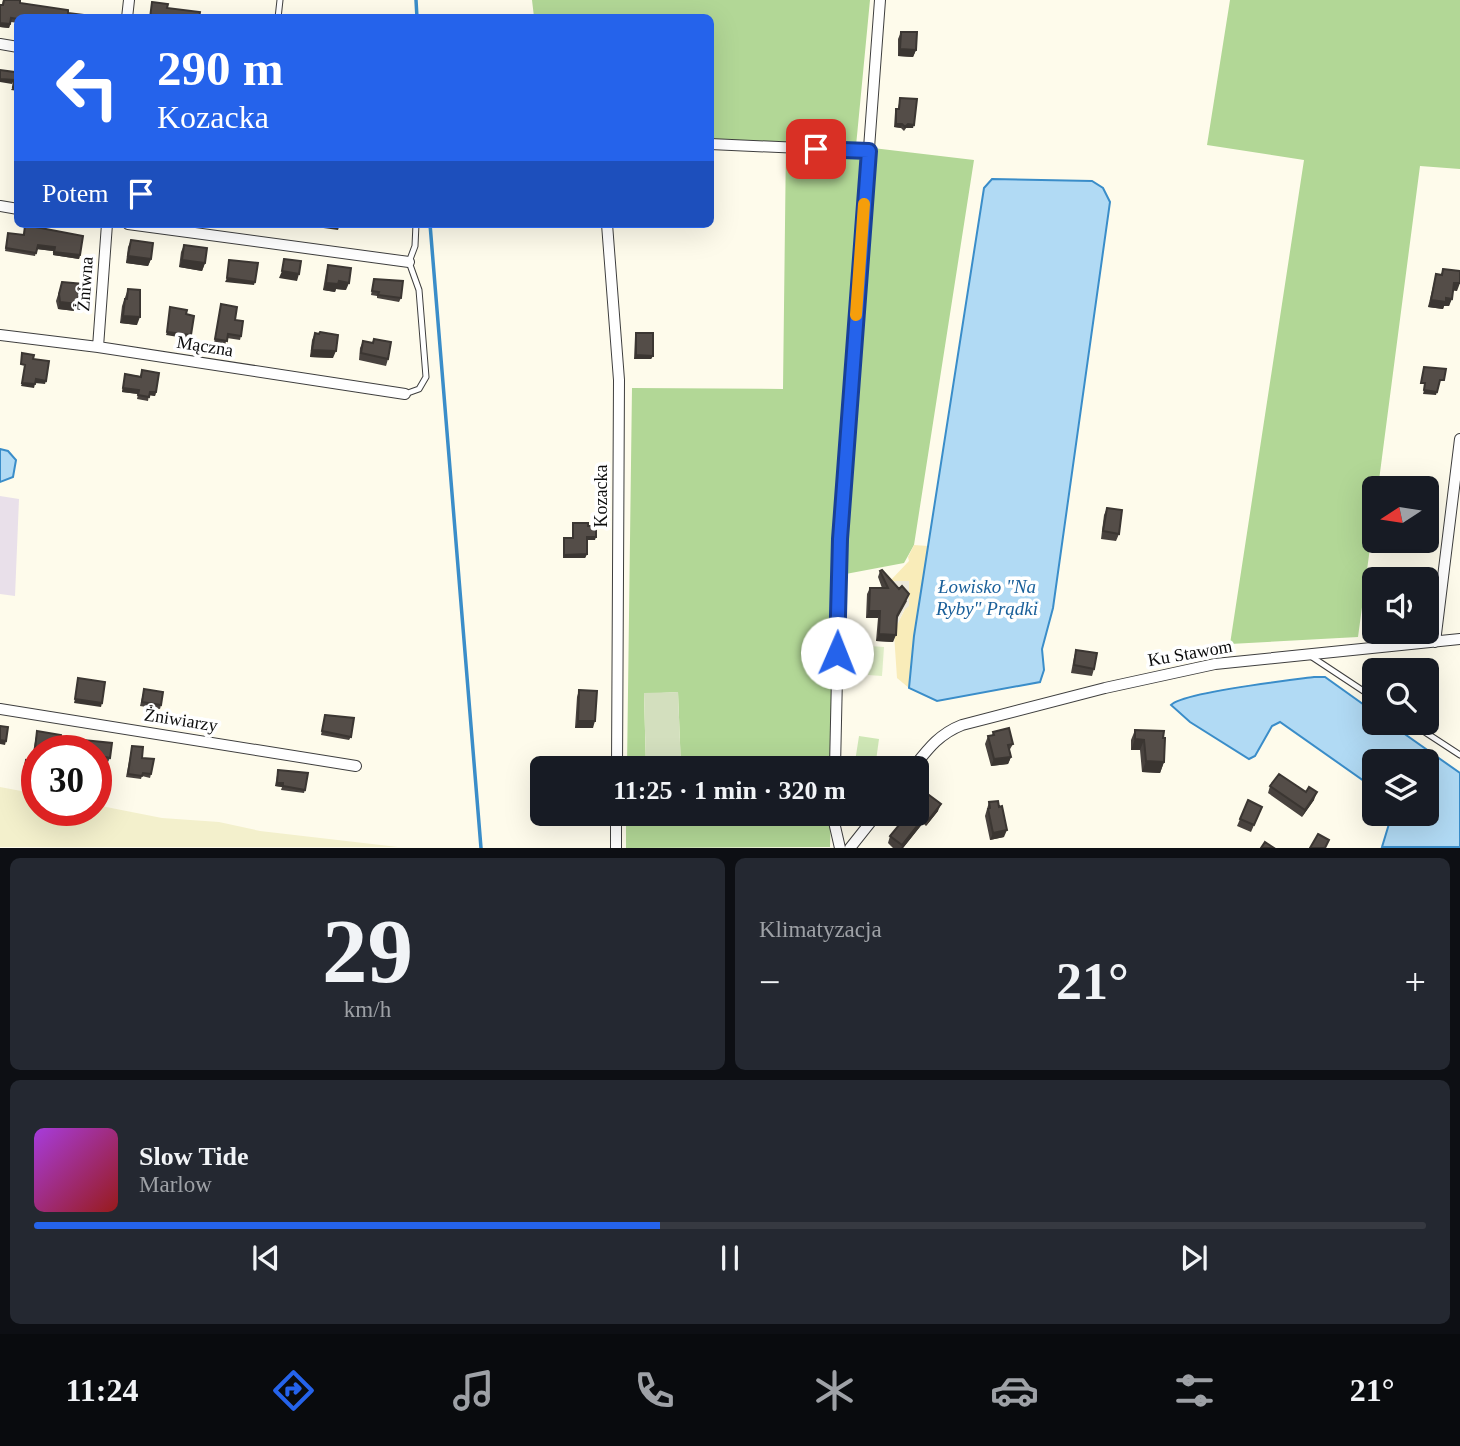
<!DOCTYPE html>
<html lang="pl">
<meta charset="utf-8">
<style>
:root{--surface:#171b24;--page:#242831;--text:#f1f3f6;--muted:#9ea1a6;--line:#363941;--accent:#2563eb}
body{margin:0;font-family:"Times New Roman",serif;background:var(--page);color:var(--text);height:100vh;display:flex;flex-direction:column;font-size:26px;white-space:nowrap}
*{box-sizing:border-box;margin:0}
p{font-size:23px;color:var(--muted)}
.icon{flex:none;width:38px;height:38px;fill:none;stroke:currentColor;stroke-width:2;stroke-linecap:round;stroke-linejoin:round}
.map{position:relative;height:848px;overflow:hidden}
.panel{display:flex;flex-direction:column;gap:10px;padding:10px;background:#0d0f14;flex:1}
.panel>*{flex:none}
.banner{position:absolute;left:14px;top:14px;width:700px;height:214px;border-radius:10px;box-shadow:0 7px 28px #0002;background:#2563eb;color:#fff;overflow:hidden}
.needle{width:46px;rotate:258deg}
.fabs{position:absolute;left:1362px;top:476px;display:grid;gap:14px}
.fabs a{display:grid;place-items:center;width:77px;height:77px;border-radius:10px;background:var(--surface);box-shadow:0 7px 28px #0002;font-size:35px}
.speed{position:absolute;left:21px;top:735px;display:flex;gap:14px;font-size:35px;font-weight:700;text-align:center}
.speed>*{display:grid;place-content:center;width:91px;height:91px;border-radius:50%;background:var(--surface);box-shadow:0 7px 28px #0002;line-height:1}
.speed .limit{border:10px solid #d22;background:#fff;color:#111}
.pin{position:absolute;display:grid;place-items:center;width:60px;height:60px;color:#fff;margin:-30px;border-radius:14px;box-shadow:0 4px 10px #0006}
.me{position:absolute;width:77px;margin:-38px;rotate:1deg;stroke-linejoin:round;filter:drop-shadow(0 0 5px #0008)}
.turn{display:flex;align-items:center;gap:24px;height:147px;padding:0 28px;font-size:32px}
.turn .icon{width:91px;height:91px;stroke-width:2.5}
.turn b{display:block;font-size:49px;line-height:60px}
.then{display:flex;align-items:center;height:66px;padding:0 28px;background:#0003;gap:14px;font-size:26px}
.big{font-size:52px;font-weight:700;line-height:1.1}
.panel .card{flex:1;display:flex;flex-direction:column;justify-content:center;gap:10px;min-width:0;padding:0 24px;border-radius:10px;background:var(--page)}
.panel .dial{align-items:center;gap:0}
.dial b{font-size:91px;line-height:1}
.song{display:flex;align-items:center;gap:21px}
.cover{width:84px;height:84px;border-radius:10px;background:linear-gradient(135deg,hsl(280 70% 55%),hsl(0 70% 35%))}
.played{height:7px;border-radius:4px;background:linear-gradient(90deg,var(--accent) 45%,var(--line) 45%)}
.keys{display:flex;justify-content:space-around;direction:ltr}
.heat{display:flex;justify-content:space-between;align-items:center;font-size:38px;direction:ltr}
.panel .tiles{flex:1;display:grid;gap:10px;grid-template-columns:1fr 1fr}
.card:last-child{grid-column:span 2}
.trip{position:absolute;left:530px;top:756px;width:399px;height:70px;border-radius:10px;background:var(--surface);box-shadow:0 7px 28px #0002;font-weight:700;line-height:70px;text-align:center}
.menu{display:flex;height:112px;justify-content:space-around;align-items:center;background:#090b0e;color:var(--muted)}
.menu .icon{width:49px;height:49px}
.menu .active{color:var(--accent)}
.menu b{font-size:32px;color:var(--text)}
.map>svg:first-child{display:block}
.industrial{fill:#e9e0ea}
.farmland{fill:#f3f0cc}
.green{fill:#cfe7b6}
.forest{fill:#b2d796}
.sand{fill:#f9ecb9}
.cemetery{fill:#d3dfbe}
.pitch{fill:#e0efc8}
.plaza{fill:#ede9db}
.water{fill:#b1daf4;stroke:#3a8dc9;stroke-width:2}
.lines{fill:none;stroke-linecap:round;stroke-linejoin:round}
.stream{stroke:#3a8dc9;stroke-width:3.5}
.lane-casing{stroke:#3f3f3f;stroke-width:7}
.street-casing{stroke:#3f3f3f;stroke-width:12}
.lane{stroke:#fff;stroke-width:5}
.street{stroke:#fff;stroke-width:10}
.wall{fill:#48423e}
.shaded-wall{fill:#3b3632}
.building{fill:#544d48;stroke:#3b3632;stroke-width:2}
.route-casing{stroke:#184099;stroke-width:18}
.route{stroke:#2563eb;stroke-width:12}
.slow{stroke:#f59e0b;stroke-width:12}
.labels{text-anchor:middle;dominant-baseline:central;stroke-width:7;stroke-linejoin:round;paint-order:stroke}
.street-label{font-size:18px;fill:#0c0c0c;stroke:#fff}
.water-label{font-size:19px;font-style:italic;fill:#195f99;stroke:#fff}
</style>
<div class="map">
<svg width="1460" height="848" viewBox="0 0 1460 848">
<rect width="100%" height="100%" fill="#fefbeb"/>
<path class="industrial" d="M0,496l19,3 -4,97 -15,-2z"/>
<path class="farmland" d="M0,787l37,7v16h59v-5l66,13 57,4 41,9 138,16h-398z"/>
<path class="green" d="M859,736l20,3 -4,29h-21z"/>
<path class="forest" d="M532,0h338l-14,146 118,14 -60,385 -10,18 -69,13 -4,192h-150l-3,-76 -34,2 2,74h-19l5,-380 151,1 3,-246 -75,-4 -1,-121 -176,-1z
M1230,0h230v169l-40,-3 -42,322h-4v30l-16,119 -128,7 74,-484 -97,-15z
M626,814h205l-1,33 -204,1z"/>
<path class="sand" d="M914,545l14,1 -14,90 -5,52 -12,-10 -3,-44h3v-9l8,-16 4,-28h-19l19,-20 -1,-4z"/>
<path class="cemetery" d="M678,692l3,76h-35l-2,-75z"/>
<path class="pitch" d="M870,646l14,1 -2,29 -14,-1z"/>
<path class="plaza" d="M890,581h19v25l-5,4 -7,15v9h-3z"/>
<path class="water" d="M992,179l100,2 11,7 7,14 -57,406 -11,41 2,21 -4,12 -103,19 -28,-13 5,-52 70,-448z
M0,449l8,2 8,9 -3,17 -13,5z
M1314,677h11l49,35v11h15l71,50v74h-78l10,-33h34v-53h-52v27l-94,-66 -8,4 -17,30 -6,3 -59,-37 -19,-17c11,-13 120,-25 143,-28z"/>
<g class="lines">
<path class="stream" d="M416,0l1,18
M430,224l51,624"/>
<defs>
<path id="lane" d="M278,18l2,-18
M405,394l14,-5 7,-12 -7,-87 -10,-28 6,-16 1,-22
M1309,655l65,43
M1411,723l49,32"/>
<path id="street" d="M127,18l2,-18
M0,44l18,3
M710,144l158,7
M0,206l18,3
M128,224l281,38
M607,224l12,156 -2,388
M0,335l98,12 307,47
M98,347l9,-123
M1435,642l25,-203
M0,709l356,57
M835,768l5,-229 40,-539
M913,768c15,-19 26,-34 49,-43l143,-37 110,-24 245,-25
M834,814v8l6,26
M616,848v-34
M850,848l27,-34"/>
</defs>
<use href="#lane" class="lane-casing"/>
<use href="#street" class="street-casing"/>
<use href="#lane" class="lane"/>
<use href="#street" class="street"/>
</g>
<path class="wall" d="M3,0h17l-2,23 -7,-1 -2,6 -9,-1v-22h2z
M901,32l15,18 -3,7 -15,-1v-17z
M900,98l13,30h-7l-2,3 -3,-3 -7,-1 1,-15 1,-3h2z
M25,225l55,30 -1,4 -26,-4v-4l-16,-2 -2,7 -30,-5 3,-18 15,2z
M131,240l20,19 -3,7 -22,-3 2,-16z
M184,245l21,18 -3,8 -23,-4 2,-15z
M328,265l18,25 -10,-1 -1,3 -12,-2 3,-18z
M1443,269l14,22 -4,-1 -4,16h-5l-1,3 -15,-2 8,-33 5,1z
M374,279l27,19 -2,4 -22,-4v-2l-6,-1z
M62,282l17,21 -4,8 -17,-2 -2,-8z
M128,289l9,36 -17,-2 2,-17z
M221,304l14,16 6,16 -1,4 -13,-2 -2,7 -11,-2z
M315,333l18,25 -23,-1 2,-17z
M636,333l17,23 -2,3h-17l1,-23z
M363,341l25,18 -2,7 -27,-6 1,-12z
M142,370l14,22 -1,4 -6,-1 -1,6 -11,-2 1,-5 -16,-2 3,-18 15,2z
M1107,508l12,26 -3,7 -15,-2 3,-24z
M573,523l15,3 7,14h-8v14l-2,4h-22v-16l1,-4h8v-11z
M880,571l27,30 -10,18 -4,23 -17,-1 2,-23h-12l1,-24 3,-6h12l-4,-11z
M1076,650l18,19 -2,7 -21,-3 3,-16z
M144,689l17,16 -1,4 -20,-3z
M579,690l14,38h-18l2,-31z
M325,715l26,22 -2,3 -28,-5z
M1135,730l28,8 1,24 -4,11 -18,-1 -2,-22h-9v-10z
M37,731l22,20h-22v2l-4,-1z
M993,732l20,12 -4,7 2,6 -3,7 -17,2 -6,-22 3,-8h4z
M83,740l27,18 -2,4 -12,-3v-8h-16z
M132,746l10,12 9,16 -1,4 -8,-2 -1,3 -15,-2z
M26,760l8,16 -1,4 -11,-2z
M278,770l27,20 -1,3 -23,-3 1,-3 -7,-1z
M1270,786l44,14 -12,17 -34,-24z
M989,802l10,5 5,30 -14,3 -5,-24z
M1262,807l-11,25 -14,-6 3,-7z
M938,811l-12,15 -3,-3 -20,25h-10l-5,-5 2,-7 18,-22z"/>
<path class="shaded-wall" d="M0,23l10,1 -1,4 -9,-1z
M900,49l16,1 -3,7 -15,-1z
M0,79l14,1 -2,4 -12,-2z
M13,87h5v4l-7,-1z
M896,124h6l-1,4 -7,-1z
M908,124l6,1 -1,3h-7l-2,3z
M317,224h23l-2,6 -22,-3z
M38,245l17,2 -2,4 -17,-2z
M54,252l26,3 -1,4 -26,-4z
M128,256l23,3 -3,7 -22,-3z
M182,260l23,3 -3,8 -23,-4z
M282,271l17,3 -2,7 -18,-3z
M227,278l28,4 -1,3 -29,-3z
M339,281l10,2 -3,7 -10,-1 -1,3 -12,-2 3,-7z
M1454,283h6l-3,8 -6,-1z
M1446,298l6,1 -3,7h-5l-1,3 -15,-2 3,-7z
M60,302l18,2 -3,7 -17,-2z
M123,316l17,1 -3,8 -17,-2z
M167,332l24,3 -1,4 -24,-4z
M312,350l24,1 -3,7 -23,-1z
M636,355l17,1 -2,3h-17z
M36,379l10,2 -1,3 -10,-1z
M22,383l13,1 -1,4 -13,-2z
M123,388l16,2 -1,4 -16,-2z
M1424,390l13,2 -1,3 -13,-1z
M150,392h6l-1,4 -6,-1z
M587,537h9l-1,3h-10z
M587,554l-2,4h-22l1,-3z
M869,611h11l-2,7h-12z
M879,634l17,1 -3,7 -17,-1z
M75,699l27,4 -1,4 -27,-4z
M578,721h17l-2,7h-18z
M1135,739l9,1 -4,10h-9z
M0,740l6,1 -1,4 -5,-1z
M1011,757l-3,7 -17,2 3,-7z
M1146,761l18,1 -4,11 -18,-1z
M277,783h6l-1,4 -7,-1z
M1317,792l-3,8 -12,17 3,-7z
M941,804l-3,7 -12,15 3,-7z
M925,816l-2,7 -20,25h-2z
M1007,830l-3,7 -14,3 3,-7z"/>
<path class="building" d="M4,0h16v3l48,7v3l40,5h-90v1l-7,-1 -1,6 -10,-1v-18h3z
M152,2l16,2 -1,4 33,4 -1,6h-49z
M901,32h16l-1,18 -16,-1z
M15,68h3v19h-5l1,-7 -14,-1v-9l15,2z
M900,98l17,1 -3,26 -6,-1 -3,3 -3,-3h-6v-15h3z
M25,225l58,11 -3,19 -26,-3 1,-5 -17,-2 -2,8 -30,-5 2,-15 16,2z
M131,240l22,3 -2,16 -23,-3z
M184,245l23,3 -2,15 -23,-3z
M284,259l17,2 -2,13 -17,-3z
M229,260l29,3 -3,19 -28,-4z
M328,265l23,3 -2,15 -10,-2 -1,3 -12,-1z
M1443,269l17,2v12h-6l-2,16 -6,-1v4l-15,-2 5,-26 6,1z
M374,279l29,2 -2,17 -23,-3 1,-3 -7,-1z
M62,282l21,2 -2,11h-2l-1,9 -18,-2 -1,-8z
M128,289l12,1v27l-17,-1 2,-17h2z
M221,304l16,3 -2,13 8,1 -2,15 -13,-2 -1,7 -12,-2z
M170,307l17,3 -1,4 8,2 -3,19 -24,-3z
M320,332l18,3 -2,16 -24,-1 3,-17 4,1z
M636,333h17v23l-17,-1z
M374,339l17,3 -3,17 -27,-6 2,-12 10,2z
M22,353l12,2 -1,4 16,2 -3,20 -10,-2 -1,5 -13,-1 3,-18 -4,-1z
M1424,367l22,2 -2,11h-4l-3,12 -13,-2 1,-7h-4z
M142,370l17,3 -3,19h-6l-1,5 -11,-2 1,-5 -16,-2 2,-14 16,3z
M1107,508l15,2 -3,24 -16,-3z
M573,523h15v3h8v11h-9v17l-23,1v-17h9z
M882,570l17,19 3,-3 7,8 -12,22 -1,19 -17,-1 1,-23h-11l1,-23h18l-8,-17z
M1076,650l21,3 -3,16 -20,-4z
M78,678l27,4 -3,21 -27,-4z
M144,689l19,3 -2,13 -19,-3z
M579,690l18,1 -2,30h-17z
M325,715l29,3 -3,19 -29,-6z
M0,726l8,1 -2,14 -6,-1z
M1009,728l4,16 -5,1 3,12 -17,2 -6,-23 6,-1 -1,-3z
M1135,730l29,1 -1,7h2l-1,24 -18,-1 -2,-21 -9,-1z
M37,731l24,4 -2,16h-10l-14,-2z
M83,740l29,3 -2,15 -14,-3v-4h-15z
M132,746l11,1 -1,11 12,1 -3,15 -8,-1 -1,3 -14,-2z
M26,760l10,2 -2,14 -10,-2z
M278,770l30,3 -3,17 -22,-4v-3h-6z
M1279,774l27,18 3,-5 8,5 -12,18 -35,-24z
M925,792l16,12 -12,15 -4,-3 -23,29 -12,-9 18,-22h9v-12z
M1248,800l14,7 -8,18 -14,-6z
M998,801l1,6 3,-1 5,24 -14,3 -5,-24 2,-1 -1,-6z
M1318,834l11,6 -4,8h-15z
M1265,842l9,6h-13z"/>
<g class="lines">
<defs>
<path id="route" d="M816,149l53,2 -29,388 -3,114"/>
</defs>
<use href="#route" class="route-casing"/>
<use href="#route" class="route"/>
<path class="slow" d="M856,315l8,-111"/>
</g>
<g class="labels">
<g class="street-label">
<text transform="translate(85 284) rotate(-86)">Żniwna</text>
<text transform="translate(205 346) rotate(9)">Mączna</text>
<text transform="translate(601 496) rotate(-90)">Kozacka</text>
<text transform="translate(1190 653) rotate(-10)">Ku Stawom</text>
<text transform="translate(181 720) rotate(9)">Żniwiarzy</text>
</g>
<g class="water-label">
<text x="987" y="586">Łowisko "Na<tspan x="987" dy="22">Ryby" Prądki</tspan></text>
</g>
</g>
</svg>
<div class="fabs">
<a><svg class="needle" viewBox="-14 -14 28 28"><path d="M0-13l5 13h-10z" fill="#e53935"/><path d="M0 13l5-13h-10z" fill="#9ea1a6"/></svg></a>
<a><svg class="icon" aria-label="sound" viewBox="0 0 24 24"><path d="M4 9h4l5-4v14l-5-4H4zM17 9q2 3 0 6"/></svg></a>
<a><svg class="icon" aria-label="search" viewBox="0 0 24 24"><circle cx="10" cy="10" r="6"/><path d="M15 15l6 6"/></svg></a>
<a><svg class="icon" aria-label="layers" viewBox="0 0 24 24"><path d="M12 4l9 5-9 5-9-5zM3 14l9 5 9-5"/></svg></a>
</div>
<div class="speed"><div class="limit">30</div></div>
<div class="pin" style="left:816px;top:149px;background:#d93025"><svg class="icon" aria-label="arrive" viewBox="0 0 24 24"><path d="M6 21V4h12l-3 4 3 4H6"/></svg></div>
<svg class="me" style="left:837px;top:653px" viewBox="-20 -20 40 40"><circle r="19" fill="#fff"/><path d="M0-13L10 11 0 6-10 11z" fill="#2563eb"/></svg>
<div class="trip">11:25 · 1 min · 320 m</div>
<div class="banner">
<div class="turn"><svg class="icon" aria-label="left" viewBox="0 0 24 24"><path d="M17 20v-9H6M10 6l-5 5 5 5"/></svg><div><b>290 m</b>Kozacka</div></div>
<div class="then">Potem<svg class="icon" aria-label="arrive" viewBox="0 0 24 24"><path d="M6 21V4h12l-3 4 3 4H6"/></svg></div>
</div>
</div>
<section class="panel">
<div class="tiles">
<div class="card dial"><b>29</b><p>km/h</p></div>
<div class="card"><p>Klimatyzacja</p>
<div class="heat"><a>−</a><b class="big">21°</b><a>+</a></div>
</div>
<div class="card">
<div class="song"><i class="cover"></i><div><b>Slow Tide</b><p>Marlow</p></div></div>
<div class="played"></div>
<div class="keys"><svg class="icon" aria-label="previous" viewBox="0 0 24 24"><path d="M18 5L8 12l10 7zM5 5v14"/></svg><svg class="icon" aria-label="pause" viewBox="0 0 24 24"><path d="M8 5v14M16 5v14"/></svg><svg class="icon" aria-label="next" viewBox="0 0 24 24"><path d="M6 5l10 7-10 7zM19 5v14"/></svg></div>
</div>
</div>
</section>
<nav class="menu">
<b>11:24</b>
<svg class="icon active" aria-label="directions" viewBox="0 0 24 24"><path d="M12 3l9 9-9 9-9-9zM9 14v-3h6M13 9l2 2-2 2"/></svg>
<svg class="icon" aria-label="music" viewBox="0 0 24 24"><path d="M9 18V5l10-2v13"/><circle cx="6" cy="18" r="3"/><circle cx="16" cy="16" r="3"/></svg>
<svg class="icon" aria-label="phone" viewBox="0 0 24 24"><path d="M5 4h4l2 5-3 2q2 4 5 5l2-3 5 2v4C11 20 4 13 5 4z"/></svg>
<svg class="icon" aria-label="climate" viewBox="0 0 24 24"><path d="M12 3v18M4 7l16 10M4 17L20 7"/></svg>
<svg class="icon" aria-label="car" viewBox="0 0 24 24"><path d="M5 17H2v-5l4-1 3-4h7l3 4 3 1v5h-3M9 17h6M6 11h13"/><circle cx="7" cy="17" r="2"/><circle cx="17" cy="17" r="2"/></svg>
<svg class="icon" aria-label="filters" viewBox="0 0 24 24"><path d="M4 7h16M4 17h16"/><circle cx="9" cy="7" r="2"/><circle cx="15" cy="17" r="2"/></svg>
<b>21°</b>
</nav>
